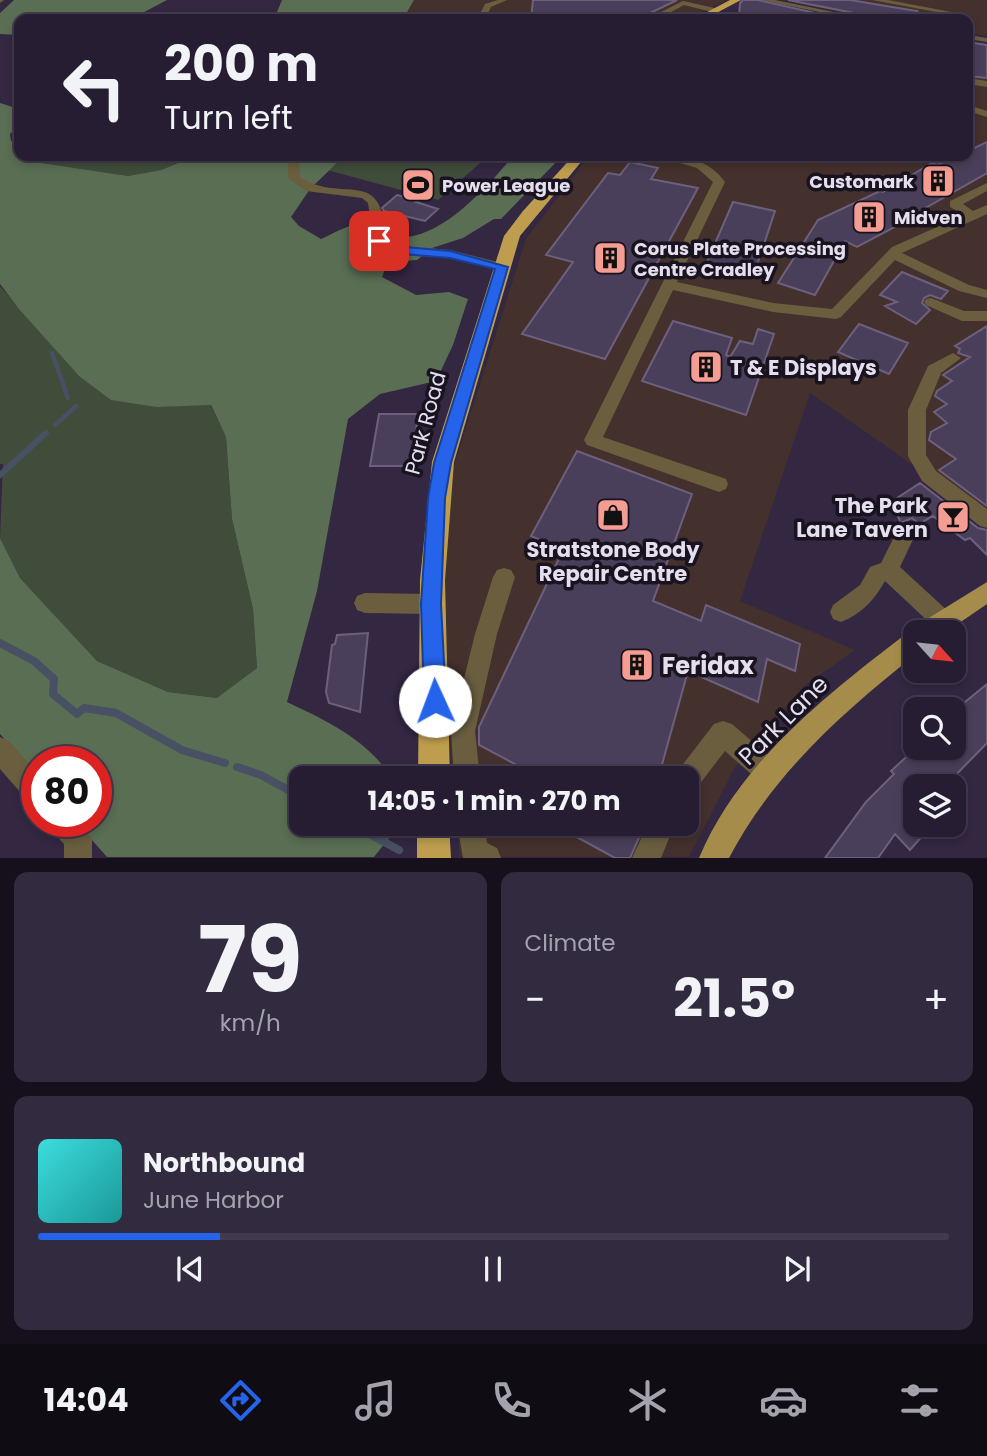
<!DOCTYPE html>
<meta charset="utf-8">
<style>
:root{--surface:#261d32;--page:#322a3e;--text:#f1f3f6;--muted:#a4a2ac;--line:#423b4d;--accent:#2563eb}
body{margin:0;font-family:Poppins,sans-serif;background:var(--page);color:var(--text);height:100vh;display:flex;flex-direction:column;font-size:26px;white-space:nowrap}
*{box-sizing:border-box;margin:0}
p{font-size:23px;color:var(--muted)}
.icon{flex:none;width:38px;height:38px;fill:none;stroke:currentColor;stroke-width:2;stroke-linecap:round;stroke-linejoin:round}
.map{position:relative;height:858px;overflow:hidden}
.drawer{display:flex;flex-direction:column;gap:14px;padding:14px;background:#15101c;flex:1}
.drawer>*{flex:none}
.banner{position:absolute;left:14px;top:14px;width:959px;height:147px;border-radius:14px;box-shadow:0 4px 10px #0003,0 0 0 2px var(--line);background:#261d32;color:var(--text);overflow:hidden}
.needle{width:46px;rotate:117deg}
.tools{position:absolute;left:903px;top:620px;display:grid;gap:14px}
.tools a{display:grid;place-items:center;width:63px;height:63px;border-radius:14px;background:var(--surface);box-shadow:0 4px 10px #0003,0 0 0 2px var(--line);font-size:35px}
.speed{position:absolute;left:21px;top:746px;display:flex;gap:14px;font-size:35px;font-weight:700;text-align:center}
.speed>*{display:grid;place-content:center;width:91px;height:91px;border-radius:50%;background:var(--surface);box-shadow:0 4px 10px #0003,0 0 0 2px var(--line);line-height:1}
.speed .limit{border:10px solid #d22;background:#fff;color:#111}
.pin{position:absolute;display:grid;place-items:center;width:60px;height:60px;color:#fff;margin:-30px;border-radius:14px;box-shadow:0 4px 10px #0006}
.me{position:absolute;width:77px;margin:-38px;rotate:358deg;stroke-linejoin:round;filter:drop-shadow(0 0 5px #0008)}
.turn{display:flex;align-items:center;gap:24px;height:147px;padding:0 35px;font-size:32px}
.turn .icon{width:91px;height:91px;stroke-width:2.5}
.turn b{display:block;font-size:49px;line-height:60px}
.big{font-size:52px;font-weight:700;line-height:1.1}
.drawer .card{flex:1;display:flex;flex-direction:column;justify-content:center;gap:10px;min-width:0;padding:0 24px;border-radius:14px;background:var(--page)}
.drawer .dial{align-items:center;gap:0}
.dial b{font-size:91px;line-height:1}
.song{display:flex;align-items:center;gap:21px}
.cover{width:84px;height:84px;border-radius:10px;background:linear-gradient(135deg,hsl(180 70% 55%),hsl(180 70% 35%))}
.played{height:7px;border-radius:4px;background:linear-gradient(90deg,var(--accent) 20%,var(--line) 20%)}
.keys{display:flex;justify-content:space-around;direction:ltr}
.heat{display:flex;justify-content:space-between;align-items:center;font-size:38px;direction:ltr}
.drawer .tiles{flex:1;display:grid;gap:14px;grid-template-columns:1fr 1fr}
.card:last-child{grid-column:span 2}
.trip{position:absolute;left:289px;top:766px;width:410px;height:70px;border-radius:14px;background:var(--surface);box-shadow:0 4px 10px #0003,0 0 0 2px var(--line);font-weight:700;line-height:70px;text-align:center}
.tab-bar{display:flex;height:112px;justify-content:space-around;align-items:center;background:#0f0c14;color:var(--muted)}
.tab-bar .icon{width:49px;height:49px}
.tab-bar .current{color:var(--accent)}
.tab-bar b{font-size:32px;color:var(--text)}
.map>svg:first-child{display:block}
.industrial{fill:#44302c}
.green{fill:#404d3b}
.forest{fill:#5a6e54}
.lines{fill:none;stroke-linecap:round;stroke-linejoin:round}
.stream-far2{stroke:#485163;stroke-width:4.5}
.stream-far1{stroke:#485163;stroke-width:6}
.stream{stroke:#485163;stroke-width:8}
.building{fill:#4a3f5a;stroke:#6d607e;stroke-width:2}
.minor{fill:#6a5e3f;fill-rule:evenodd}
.major{fill:#a68c4b;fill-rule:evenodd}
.highway{fill:#be9e4e;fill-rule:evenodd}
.route{fill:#2563eb;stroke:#184099;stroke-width:2}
.labels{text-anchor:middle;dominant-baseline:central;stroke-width:7;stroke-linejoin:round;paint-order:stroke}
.far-poi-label{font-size:18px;font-weight:bold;fill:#e4deef;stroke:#18131f;text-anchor:start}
.poi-label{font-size:21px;font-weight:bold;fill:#e4deef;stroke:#18131f;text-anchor:start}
.street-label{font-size:21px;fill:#e4deef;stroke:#18131f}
.near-poi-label{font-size:24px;font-weight:bold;fill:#e4deef;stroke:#18131f;text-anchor:start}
.near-street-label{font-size:24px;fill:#e4deef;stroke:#18131f}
</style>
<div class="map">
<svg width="987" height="858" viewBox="0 0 987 858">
<rect width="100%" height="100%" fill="#332742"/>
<path class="industrial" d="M414,0h313l-40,19h-284z
M781,0h206v36l-19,-3v-14h-93z
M968,57l19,4v456l-177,-124 -70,208 115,49 -51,36 -70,83 -45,88h-229l-3,-33h229v-45h-233l-4,-49 -6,-230 83,-261 63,-83h379z"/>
<path class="green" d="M37,156h158l-34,14 -33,6 -86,-13z
M348,156h140l-50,44 -111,-30z
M0,286l79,90 78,31 53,-3 16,33 6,82 21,90 4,59 -39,30 -50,-6 -71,-31 -77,-83 -20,-40 3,-74h-3z"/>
<path class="forest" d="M14,0h153l-36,19h-112v16l-19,-1v-21z
M282,0h132l-11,19h-129z
M0,103l19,6v17l-9,8 1,7 8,2v13h18l5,7 86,13 33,-6 34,-14h149l-34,33 -19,28 8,9 22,13c30,-14 34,-21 66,-8 6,2 14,7 20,6 40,-4 82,-52 106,-81h49l-61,63h-7l-31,19 -31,10 -15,12 -29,2 -6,15 34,18 33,-3 19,7 -15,46 -17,36 -56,13 -32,25 -31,172 -30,111c38,18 82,38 105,77h-91v45h99l-26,33h-267l-32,-36h21v-60h-59v15l-37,-42v-196l20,40 77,83 71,31 49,6 40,-30 -4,-59 -21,-90 -6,-82 -15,-32 -54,2 -46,-7 -32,-24 -60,-67 -19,-25z"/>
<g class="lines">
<path class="stream-far2" d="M52,353l16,45
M55,425l21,-19
M44,435l2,-2"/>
<path class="stream-far1" d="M0,475l46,-42"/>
<path class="stream" d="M0,643l34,18 20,18 -1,15 24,20 7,-6 32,5 66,37 43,13
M237,767l24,8 40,22
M351,824l48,26"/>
</g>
<path class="building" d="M533,0h144l-37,18 -12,-2 -1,3h-96z
M743,0h15l84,19h-103l1,-16z
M788,0h62l67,11 -5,4v4h-41l-2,-3z
M968,42l19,3v33l-19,-2z
M987,142v31l-65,37 3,1 -68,36 -12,-6 -30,54 -37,-12 40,-63 62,-29 3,1 49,-29 5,2 20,-9h11v-5z
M630,162l28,6 -7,11 47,9 -93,171 -83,-25 51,-72 -27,-7 62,-82 12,2z
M397,195l21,6 -2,1 22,7 -13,12 -41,-10 -2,-3z
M733,202l42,9 -21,63 -47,-12z
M902,272l46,19 -7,8 -11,-4 -6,3 -2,5 8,7 -14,14 -31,-18 12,-4 -17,-7z
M673,321l59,17 -6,17 4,2 10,-16 13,3 5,-15 16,5 -28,81 -104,-34z
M859,324l49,19 -19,31 -51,-22z
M987,326v180l-48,-36 17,-11 -27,-19 2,-8 16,-9 -13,-11 13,-8 -12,-8 2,-5 15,-10 -9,-6 27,-18 -12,-4 2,-4 -5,-3z
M379,414h39l-6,52h-42z
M577,451l115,43 -39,107 48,20 5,-16 94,39 -5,27 -28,-12 -9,43 -70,-31 -30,108h-131l3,-7 -51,-27v-18l84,-177 -32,-14z
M920,483l58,45 9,2v25l-17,-17 -5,2 -32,-24 -14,8 -7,-6 -11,5 -10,-21z
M368,633l-8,79 -31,-9 -3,-11 6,-47 3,-1 2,-9z
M987,684v59l-42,43h-30v38h18l-23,26 -15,-16 -17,24h-53l41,-56 28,-28 -3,-3 26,-24h37v-36z
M553,824h92l-15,34h-15z"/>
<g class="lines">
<path class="minor" d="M0,0h4l-4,3z
M498,0h9l-16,7 -6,12 -32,-2 28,-5 4,-8z
M761,0h14l93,19h-14z
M872,0h16l74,14 -4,2z
M683,1l36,8 1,2 -4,2 -32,-8 -20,11 -7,-2z
M968,35l19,3v4l-19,-3z
M968,78l19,3v6l-19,-3z
M968,105l19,6v6l-19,-6z
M293,156h11l-5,6 1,15c42,28 84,-13 85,62l20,7 45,4 56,14 2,3 -7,4 -51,-13 -47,-4 -29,-10 -6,-41 -6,-5 -56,-7 -18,-13v-17z
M656,156c27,0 52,2 69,26l-48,100 96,21 59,6 60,-62 72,-32 -14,-8v-6l37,-18v8l-24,13 10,7 14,-6v9l-85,39 67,32 18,5v8l-28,-7 -64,-31 -54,57 -5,2 -63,-7 -100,-22 -70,147 123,42 2,5 -2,5 -7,3 -132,-47 -3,-5 129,-258 -16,-14z
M931,298l33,13h23v10h-25l-36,-16 -2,-3 2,-3z
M953,353l8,5 -20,15 -15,37v45l10,16 51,38v19l-7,-2 -58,-45 -14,-25v-46l20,-44z
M906,524l7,3 3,6 -16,34 50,46 3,7 -3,7 -8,3 -8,-3 -49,-46c-10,18 -23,33 -44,41l-8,-3 -3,-7 3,-7 27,-20 10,-18 11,-4 18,-36z
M504,568l7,2 4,7 -18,57 -22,97 5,48h-26l-3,-48 24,-97 18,-57 4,-7z
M365,593l66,1 8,3 3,7 -3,7 -8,3 -66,-1 -8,-3 -3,-7 3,-7z
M723,721l9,3 45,39 4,9 -4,9 -9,4 -9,-4 -34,-30 -30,39 -9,4v-15h-12l3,-7 37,-48z
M0,737l9,4 28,31v33l-9,-4 -28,-32z
M49,821h31l12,18v19h-28v-14l-12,-13z
M457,824h28l2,19 10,5 4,10h-38z
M648,824h27l-14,34h-29z"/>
<path class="major" d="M987,582v22l-41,28h-31v23c-73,58 -142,119 -186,203h-30c40,-96 129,-164 208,-225l9,-2 3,-7z"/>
<path class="highway" d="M730,0h11l-36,19h-11z
M573,156h13l-66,80 -66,226 -9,118 5,199h-32l2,-199 12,-118 72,-226 19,-25z
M417,824h32l2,34h-34z"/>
</g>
<path class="route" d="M379,237l26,10 45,4 58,16 -57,196 -6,35 -4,106 5,97 -4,8 -7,3 -8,-3 -3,-8 -3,-97 7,-106 6,-35 61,-194 -45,-11 -47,-4 -28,-11v-5z"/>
<defs>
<symbol id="building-square" viewBox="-11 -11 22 22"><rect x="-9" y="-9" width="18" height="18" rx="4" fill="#f59c93" stroke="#18131f"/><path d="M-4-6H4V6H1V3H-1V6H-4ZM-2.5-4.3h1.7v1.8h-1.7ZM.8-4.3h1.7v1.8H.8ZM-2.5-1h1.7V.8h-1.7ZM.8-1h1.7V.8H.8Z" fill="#111"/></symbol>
<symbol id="stadium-square" viewBox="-11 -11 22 22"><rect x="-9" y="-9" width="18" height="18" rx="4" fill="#f59c93" stroke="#18131f"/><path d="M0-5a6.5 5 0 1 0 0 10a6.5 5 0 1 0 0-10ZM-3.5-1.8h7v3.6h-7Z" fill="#111"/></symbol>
<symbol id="shop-square" viewBox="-11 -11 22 22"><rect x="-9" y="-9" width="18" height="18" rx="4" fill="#f59c93" stroke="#18131f"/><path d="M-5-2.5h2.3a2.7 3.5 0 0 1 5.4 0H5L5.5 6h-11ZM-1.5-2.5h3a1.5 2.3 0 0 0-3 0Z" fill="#111"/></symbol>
<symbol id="bar-square" viewBox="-11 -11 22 22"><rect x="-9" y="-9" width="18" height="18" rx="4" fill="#f59c93" stroke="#18131f"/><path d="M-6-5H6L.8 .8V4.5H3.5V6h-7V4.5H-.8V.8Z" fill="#111"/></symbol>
</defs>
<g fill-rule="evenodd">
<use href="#building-square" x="919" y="162" width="38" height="38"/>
<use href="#stadium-square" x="399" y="166" width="38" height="38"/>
<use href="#building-square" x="850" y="198" width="38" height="38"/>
<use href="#building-square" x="591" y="239" width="38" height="38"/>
<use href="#building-square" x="687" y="348" width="38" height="38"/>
<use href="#shop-square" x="594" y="496" width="38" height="38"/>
<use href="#bar-square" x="934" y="498" width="38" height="38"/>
<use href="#building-square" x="618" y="646" width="38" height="38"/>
</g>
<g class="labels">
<g class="far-poi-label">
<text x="914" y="181" text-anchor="end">Customark</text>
<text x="442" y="185">Power League</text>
<text x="894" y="217">Midven</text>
<text x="634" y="248">Corus Plate Processing<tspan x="634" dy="21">Centre Cradley</tspan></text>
</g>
<g class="poi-label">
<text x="730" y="367">T &amp; E Displays</text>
<text x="928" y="505" text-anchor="end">The Park<tspan x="928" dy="24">Lane Tavern</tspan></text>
<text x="613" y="549" text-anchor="middle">Stratstone Body<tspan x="613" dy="24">Repair Centre</tspan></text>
</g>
<g class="street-label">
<text transform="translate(425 423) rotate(-75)">Park Road</text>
</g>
<g class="near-poi-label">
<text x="662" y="665">Feridax</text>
</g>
<g class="near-street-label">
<text transform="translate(783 720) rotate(-45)">Park Lane</text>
</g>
</g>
</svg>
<div class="tools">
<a><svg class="needle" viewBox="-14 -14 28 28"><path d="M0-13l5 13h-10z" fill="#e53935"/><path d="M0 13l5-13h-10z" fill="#a4a2ac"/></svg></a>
<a><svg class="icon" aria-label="search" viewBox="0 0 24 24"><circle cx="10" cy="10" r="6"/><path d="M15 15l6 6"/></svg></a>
<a><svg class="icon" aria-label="layers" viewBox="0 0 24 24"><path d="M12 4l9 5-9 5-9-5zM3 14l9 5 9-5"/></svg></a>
</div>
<div class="speed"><div class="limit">80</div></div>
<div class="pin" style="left:379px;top:241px;background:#d93025"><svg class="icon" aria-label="arrive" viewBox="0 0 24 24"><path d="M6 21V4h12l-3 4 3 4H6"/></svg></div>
<svg class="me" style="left:435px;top:701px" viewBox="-20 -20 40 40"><circle r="19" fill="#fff"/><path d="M0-13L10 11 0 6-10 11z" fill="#2563eb"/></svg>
<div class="trip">14:05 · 1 min · 270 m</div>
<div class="banner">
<div class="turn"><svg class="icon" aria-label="left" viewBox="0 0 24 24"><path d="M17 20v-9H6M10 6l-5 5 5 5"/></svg><div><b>200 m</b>Turn left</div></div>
</div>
</div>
<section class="drawer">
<div class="tiles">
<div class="card dial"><b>79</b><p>km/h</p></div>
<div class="card"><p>Climate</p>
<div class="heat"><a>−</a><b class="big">21.5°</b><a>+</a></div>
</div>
<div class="card">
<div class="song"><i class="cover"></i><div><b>Northbound</b><p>June Harbor</p></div></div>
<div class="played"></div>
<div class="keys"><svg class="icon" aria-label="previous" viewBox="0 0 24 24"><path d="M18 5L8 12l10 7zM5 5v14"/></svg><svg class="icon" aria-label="pause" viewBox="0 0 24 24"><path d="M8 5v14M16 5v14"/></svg><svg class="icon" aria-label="next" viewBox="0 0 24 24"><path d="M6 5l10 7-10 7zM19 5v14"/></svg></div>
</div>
</div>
</section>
<nav class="tab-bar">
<b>14:04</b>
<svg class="icon current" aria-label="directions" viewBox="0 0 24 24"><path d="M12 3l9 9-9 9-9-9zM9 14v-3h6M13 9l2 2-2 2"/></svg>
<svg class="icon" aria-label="music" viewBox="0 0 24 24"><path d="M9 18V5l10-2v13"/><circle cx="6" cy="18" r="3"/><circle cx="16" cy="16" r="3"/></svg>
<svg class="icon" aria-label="phone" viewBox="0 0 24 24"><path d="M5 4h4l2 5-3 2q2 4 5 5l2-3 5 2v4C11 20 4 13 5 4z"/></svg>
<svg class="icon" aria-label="climate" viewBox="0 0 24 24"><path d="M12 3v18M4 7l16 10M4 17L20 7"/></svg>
<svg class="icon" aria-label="car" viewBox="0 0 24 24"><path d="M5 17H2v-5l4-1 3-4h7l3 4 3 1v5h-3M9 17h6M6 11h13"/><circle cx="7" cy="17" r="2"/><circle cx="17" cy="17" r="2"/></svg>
<svg class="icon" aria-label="filters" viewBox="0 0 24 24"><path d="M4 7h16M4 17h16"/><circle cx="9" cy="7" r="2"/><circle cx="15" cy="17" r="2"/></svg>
</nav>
